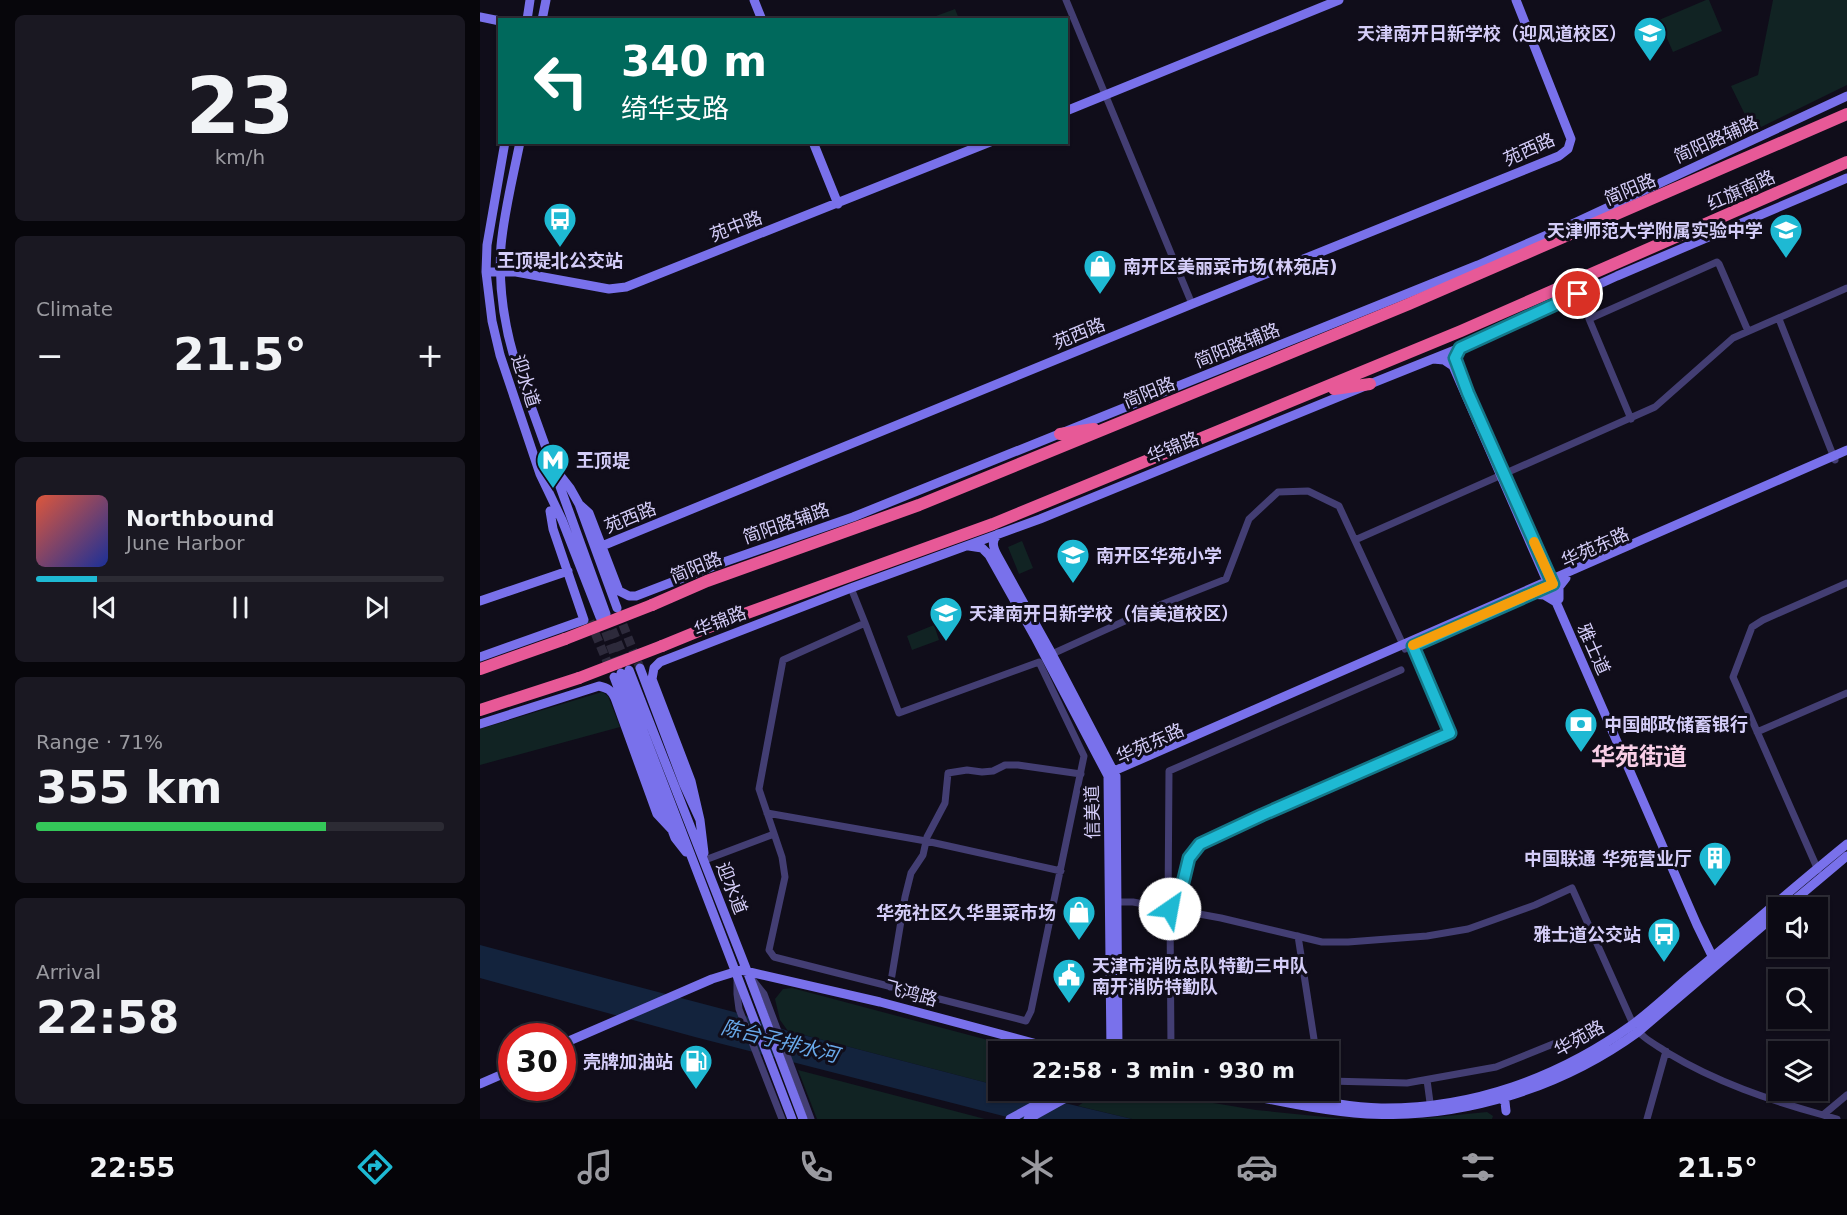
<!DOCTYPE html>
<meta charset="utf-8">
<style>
:root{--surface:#0c0a14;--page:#1a1822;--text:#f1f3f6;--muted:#9a9aa0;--line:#2c2b34;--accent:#1eb9d3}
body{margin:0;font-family:"DejaVu Sans","Noto Sans SC",sans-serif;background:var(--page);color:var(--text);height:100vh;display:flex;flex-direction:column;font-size:22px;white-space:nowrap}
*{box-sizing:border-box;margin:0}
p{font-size:20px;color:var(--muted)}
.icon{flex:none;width:33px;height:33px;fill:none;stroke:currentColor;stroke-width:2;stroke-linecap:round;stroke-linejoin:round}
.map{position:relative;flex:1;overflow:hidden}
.drawer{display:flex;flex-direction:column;gap:15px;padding:15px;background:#07060b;width:480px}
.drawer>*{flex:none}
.guide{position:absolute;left:18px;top:18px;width:570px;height:126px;border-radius:0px;box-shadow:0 2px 4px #0004,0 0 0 2px var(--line);background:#00695c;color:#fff;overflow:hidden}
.tools{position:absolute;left:1288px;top:897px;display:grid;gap:12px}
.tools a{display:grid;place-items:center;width:60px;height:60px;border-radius:0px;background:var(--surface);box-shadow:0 2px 4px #0004,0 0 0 2px var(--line);font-size:30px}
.speed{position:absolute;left:18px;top:1023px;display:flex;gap:12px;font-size:30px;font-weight:700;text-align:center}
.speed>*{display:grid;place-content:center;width:78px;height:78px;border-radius:50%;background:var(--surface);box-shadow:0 2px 4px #0004,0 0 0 2px var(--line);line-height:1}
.speed .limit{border:9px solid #d22;background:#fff;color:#111}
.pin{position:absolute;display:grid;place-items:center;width:51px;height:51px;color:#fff;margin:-26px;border:3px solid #fff;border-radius:50%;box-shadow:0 2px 6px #0007}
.me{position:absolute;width:66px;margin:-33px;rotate:33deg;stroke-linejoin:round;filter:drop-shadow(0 0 4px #0008)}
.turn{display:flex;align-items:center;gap:21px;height:126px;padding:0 24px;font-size:27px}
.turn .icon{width:78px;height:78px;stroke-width:2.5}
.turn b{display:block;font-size:42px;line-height:51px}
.big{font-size:45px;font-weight:800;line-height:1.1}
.drawer .tile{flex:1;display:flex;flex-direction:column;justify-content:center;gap:9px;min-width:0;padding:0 21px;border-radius:9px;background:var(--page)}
.drawer .dial{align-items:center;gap:0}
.dial b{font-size:78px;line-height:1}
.song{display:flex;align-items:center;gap:18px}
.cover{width:72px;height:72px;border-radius:9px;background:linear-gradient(135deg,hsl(10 70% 55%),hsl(230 70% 35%))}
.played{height:6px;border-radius:3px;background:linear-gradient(90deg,var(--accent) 15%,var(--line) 15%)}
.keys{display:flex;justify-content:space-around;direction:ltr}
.heat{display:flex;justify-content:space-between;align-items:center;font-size:33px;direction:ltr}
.charge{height:9px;border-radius:4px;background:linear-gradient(90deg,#34c759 71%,var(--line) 0)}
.trip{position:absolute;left:508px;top:1041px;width:351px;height:60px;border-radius:0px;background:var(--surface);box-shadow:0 2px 4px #0004,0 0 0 2px var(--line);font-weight:800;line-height:60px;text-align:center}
.menu{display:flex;height:96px;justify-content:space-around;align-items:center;background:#050408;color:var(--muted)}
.menu .icon{width:42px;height:42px}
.menu .active{color:var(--accent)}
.menu b{font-size:27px;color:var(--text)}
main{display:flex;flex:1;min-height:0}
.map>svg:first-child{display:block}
.green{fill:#112323}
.water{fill:#13233d}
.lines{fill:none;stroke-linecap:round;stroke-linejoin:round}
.secondary-tunnel{stroke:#2d2a3b;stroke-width:9;stroke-dasharray:9 4.5;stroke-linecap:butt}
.street{stroke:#433e73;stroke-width:7}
.secondary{stroke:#7971eb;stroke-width:9}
.highway{stroke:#e75997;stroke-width:12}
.highway-bridge{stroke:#e75997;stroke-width:12}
.route-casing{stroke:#147889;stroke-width:15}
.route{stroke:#1eb9d3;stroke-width:10}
.slow{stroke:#f59e0b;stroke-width:10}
.labels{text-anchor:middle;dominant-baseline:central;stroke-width:6;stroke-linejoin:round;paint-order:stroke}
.poi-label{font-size:18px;font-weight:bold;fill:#d4cdf8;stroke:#100d1a;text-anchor:end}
.street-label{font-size:18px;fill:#d4cdf8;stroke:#100d1a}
.water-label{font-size:20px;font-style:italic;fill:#69a9ea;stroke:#100d1a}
.district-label{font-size:24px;font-weight:bold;fill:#f8cfe7;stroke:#100d1a}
</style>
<main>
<section class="drawer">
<div class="tile dial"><b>23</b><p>km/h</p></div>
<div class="tile"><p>Climate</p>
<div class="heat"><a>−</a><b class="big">21.5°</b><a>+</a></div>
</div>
<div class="tile">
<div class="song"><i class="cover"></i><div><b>Northbound</b><p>June Harbor</p></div></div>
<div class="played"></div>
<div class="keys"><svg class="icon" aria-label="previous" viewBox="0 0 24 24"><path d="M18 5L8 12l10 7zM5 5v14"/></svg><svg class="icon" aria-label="pause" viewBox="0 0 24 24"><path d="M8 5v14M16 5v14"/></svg><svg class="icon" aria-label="next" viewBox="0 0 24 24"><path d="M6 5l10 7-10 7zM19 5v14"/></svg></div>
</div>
<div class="tile"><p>Range · 71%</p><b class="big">355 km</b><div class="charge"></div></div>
<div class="tile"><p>Arrival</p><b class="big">22:58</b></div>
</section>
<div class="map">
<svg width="1367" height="1119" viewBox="0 0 1367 1119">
<rect width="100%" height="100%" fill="#100d1a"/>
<path class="green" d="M1226,0h3l13,31 -49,21 -14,-32z
M1293,0h74v85l-94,46 -22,-45 27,-11z
M475,9l4,10h-31z
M542,541l11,27 -14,6 -11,-27z
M454,625l5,15 -27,10 -5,-14z
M122,692l6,4 12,31 -140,38v-36z
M312,988l237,63 -30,1v34l-211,-55 -8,-11 -5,-21 8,-10z
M318,1070l187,49h-168z
M620,1091h59l30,8 67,11 89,9h-213l-54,-13z
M1007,1112l6,4 -1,3h-76z"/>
<path class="water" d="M0,945l254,67 54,19 211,55v4l15,1 118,28h-117l-320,-82 -215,-59z"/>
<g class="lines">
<path class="secondary-tunnel" d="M138,612l22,56
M127,617l20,48
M121,619l18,49
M110,621l21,50"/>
<path class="street" d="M586,0l126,304
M1299,319l56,141
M1151,419l-42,-100 128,-57 2,2 29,67
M875,540l300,-133 78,-69 114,-50
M371,588l14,35
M385,623l34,90 140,-51 45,94 -53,255 -5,10 -252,-64 -5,-7 16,-73 -3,-20 -23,-68 24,-129z
M572,654l108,-49 66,-26 23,-60 29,-27 30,-1 31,15 66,143
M1277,732l90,-39
M287,813l159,28 135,30
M225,860l69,-26
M1338,870l-85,-193 19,-50 11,-7 84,-37
M632,902h21l88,16 101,24h26l79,-6 41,-7 67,-24 37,-17 61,136c8,14 22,20 35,29 48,29 101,47 155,62l24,-20
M688,908l1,-137 232,-101
M690,909l1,142 2,1
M699,911l2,-20 8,-33 11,-14 56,-27 194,-84 -39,-92
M818,936l18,116
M272,979l12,15 47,125
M257,980v14l2,15 43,110
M410,987l15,-90 6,-24 12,-18 4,-18 18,-34 3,-30 19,-3 15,2 11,-1 12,-6h13l63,9
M947,1080l4,30
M849,1081l78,2 89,-16 62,-25
M1343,1115l14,4
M1167,1119l19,-68"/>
<path class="secondary" d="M274,0l8,20
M1036,0l55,139 -3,10
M0,17l20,4
M47,20l3,-20
M62,20l4,-20
M586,111l273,-111
M25,142l-18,103 -1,27 6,49 8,34 40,119 22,46 38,97
M40,142c-7,35 -16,70 -19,104 -3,44 4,86 18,127l87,241
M333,142l25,62
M6,272h30l93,17 17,-2 364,-145
M953,359l11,1 9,6 244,559 19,39
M79,474l11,14 9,16 38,104
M99,504l10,9 30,78 10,5h7l88,-34 129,-45 625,-252 94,-41 275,-128
M518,534c-7,7 -5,13 -1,21l55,99 64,122 2,276
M122,546l590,-242 367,-148 9,-7
M489,546l13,2 7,7 46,82 73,139 3,276
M1050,594l14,1 10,6
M1079,599v-12l7,-9
M0,601l88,-30
M0,657l104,-37 -31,-91 -3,-18
M160,668l44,117 16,35 4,33
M149,670l120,306 54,143
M141,673l171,446
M134,677l61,161 11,14
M0,724l119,-38c9,2 12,4 16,12l42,116 15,16
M628,776l6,-5 733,-321
M220,820l-9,-39 -39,-102 2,-11 6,-6 191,-74 189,-69 330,-135 90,-36 157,-72 230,-98
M1305,908l62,-52
M82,1044l150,-65 29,-9 139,32 187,50
M0,1084l32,-14
M742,1090c48,9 96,21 145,24 95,5 194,-26 271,-82l141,-120
M784,1090c39,7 78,17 117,18 91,1 177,-30 251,-83 20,-15 39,-33 59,-50 52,-43 103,-88 156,-131
M1020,1097l5,5 1,9
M530,1119l53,-29
M548,1119l52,-29"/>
<path class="highway" d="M854,389l36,-5
M580,434l34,-5
M172,605l55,-24 212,-76 337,-138 153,-63 438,-190
M182,646l44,-18 287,-104 102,-42 366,-151 386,-169
M0,669l85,-30
M0,710l99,-32"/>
<path class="highway-bridge" d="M85,639l87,-34
M99,678l83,-32"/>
</g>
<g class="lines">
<defs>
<path id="route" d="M690,909l9,2 2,-20 8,-33 11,-14 62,-29 188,-82 -37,-87 140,-62 -85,-191 -13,-35 5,-10 118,-54"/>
</defs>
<use href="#route" class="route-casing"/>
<use href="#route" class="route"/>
<path class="slow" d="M933,645l140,-61 -19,-42"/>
</g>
<defs>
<symbol id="school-pin" viewBox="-11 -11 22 30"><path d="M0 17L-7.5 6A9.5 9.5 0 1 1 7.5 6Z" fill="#1eb9d3" stroke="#100d1a"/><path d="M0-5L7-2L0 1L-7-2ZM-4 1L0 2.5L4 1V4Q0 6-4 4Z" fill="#fff"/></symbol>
<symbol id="bus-pin" viewBox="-11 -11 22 30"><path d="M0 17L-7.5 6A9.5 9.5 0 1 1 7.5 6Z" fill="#1eb9d3" stroke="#100d1a"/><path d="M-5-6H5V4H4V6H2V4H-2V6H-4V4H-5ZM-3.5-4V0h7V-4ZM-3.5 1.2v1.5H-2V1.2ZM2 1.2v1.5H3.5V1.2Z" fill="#fff"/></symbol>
<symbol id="university-pin" viewBox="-11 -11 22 30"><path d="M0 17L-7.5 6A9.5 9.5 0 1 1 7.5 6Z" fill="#1eb9d3" stroke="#100d1a"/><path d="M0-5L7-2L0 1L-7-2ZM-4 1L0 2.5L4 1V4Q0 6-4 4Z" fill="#fff"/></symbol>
<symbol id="shop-pin" viewBox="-11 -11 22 30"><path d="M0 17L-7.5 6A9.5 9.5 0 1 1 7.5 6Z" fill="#1eb9d3" stroke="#100d1a"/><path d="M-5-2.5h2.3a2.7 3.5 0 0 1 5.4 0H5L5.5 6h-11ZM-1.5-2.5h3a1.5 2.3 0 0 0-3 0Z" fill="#fff"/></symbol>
<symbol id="metro-pin" viewBox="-11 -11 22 30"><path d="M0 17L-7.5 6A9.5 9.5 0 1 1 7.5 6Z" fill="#1eb9d3" stroke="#100d1a"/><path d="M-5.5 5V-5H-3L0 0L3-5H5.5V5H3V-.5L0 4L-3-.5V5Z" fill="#fff"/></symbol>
<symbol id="bank-pin" viewBox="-11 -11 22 30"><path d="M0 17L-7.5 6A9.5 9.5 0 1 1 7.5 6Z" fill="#1eb9d3" stroke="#100d1a"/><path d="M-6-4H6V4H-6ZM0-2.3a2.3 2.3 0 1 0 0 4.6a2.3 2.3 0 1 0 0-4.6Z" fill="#fff"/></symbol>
<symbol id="building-pin" viewBox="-11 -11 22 30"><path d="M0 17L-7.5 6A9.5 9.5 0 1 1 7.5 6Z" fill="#1eb9d3" stroke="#100d1a"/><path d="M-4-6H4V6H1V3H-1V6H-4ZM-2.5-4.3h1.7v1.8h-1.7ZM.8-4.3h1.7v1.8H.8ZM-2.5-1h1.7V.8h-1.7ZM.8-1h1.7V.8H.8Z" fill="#fff"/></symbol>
<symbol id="civic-pin" viewBox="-11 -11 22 30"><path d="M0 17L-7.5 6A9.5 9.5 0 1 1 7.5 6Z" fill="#1eb9d3" stroke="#100d1a"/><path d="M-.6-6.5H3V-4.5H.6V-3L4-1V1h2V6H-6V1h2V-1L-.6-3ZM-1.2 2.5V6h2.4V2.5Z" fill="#fff"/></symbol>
<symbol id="fuel-pin" viewBox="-11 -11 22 30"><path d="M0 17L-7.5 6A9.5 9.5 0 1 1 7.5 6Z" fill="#1eb9d3" stroke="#100d1a"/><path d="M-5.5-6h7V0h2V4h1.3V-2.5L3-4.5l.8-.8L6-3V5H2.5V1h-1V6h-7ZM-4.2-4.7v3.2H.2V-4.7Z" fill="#fff"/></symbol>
</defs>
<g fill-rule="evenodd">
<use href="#school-pin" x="1151" y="14" width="38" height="52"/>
<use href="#bus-pin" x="61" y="200" width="38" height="52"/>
<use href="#university-pin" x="1287" y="211" width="38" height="52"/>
<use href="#shop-pin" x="601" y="247" width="38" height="52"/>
<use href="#metro-pin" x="54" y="441" width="38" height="52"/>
<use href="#school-pin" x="574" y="536" width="38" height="52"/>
<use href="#school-pin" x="447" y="594" width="38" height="52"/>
<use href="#bank-pin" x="1082" y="705" width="38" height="52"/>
<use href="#building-pin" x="1216" y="839" width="38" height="52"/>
<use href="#shop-pin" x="580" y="893" width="38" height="52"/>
<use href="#bus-pin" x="1165" y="915" width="38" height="52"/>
<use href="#civic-pin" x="570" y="956" width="38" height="52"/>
<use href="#fuel-pin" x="197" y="1042" width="38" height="52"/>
</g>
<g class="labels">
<g class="poi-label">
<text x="1147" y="33">天津南开日新学校（迎风道校区）</text>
<text x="1283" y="230">天津师范大学附属实验中学</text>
<text x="80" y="260" text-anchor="middle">王顶堤北公交站</text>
<text x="643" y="266" text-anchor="start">南开区美丽菜市场(林苑店)</text>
<text x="96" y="460" text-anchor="start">王顶堤</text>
<text x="616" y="555" text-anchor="start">南开区华苑小学</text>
<text x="489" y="613" text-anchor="start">天津南开日新学校（信美道校区）</text>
<text x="1124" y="724" text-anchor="start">中国邮政储蓄银行</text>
<text x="1212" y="858">中国联通 华苑营业厅</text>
<text x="576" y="912">华苑社区久华里菜市场</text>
<text x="1161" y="934">雅士道公交站</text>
<text x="612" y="965" text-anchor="start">天津市消防总队特勤三中队<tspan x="612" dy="21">南开消防特勤队</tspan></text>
<text x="193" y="1061">壳牌加油站</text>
</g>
<g class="street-label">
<text transform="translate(1236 139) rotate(-24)">简阳路辅路</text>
<text transform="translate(1049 149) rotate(-24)">苑西路</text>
<text transform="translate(1150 189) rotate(-23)">简阳路</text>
<text transform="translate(1261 190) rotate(-24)">红旗南路</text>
<text transform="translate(256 226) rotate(-21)">苑中路</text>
<text transform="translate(599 333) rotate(-22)">苑西路</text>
<text transform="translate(757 345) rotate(-22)">简阳路辅路</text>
<text transform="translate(46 381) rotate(72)">迎水道</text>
<text transform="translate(669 392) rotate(-22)">简阳路</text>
<text transform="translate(693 447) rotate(-22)">华锦路</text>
<text transform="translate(150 517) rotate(-22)">苑西路</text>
<text transform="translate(306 523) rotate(-19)">简阳路辅路</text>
<text transform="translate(1115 547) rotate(-24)">华苑东路</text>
<text transform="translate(216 567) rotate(-22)">简阳路</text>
<text transform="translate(240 621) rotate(-21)">华锦路</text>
<text transform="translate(1114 649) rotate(66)">雅士道</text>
<text transform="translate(670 743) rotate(-24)">华苑东路</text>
<text transform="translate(612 812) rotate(-91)">信美道</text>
<text transform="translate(252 888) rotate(69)">迎水道</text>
<text transform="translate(431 993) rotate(15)">飞鸿路</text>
<text transform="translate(1099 1038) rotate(-29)">华苑路</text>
</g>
<g class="water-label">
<text transform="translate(300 1041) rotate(14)">陈台子排水河</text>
</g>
<g class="district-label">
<text x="1159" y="757">华苑街道</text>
</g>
</g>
</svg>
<div class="tools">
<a><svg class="icon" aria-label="sound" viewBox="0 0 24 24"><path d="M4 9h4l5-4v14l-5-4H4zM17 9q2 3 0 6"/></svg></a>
<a><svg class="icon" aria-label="search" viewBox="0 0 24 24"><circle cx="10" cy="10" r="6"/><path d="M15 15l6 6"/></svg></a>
<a><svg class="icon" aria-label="layers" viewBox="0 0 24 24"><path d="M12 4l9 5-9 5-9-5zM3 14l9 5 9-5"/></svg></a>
</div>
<div class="speed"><div class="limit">30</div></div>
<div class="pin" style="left:1098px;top:294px;background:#d93025"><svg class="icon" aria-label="arrive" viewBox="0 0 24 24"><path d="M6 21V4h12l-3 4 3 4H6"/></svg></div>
<svg class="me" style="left:690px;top:909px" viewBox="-20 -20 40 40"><circle r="19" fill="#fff"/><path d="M0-13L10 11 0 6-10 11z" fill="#1eb9d3"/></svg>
<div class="trip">22:58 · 3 min · 930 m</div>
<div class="guide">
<div class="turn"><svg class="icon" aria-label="left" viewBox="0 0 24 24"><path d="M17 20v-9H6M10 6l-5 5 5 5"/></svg><div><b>340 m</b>绮华支路</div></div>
</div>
</div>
</main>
<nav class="menu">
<b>22:55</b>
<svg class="icon active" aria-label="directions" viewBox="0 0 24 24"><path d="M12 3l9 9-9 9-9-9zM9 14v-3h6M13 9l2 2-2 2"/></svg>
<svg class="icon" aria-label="music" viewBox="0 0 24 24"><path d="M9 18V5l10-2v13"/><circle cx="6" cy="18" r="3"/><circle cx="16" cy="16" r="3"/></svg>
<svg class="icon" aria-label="phone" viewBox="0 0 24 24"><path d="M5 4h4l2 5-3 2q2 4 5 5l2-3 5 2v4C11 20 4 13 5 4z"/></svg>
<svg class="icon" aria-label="climate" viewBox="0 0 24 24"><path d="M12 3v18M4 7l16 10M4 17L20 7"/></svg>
<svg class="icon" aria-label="car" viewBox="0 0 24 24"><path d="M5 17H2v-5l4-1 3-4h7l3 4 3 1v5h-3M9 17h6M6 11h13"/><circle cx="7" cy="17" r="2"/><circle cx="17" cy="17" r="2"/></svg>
<svg class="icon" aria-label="filters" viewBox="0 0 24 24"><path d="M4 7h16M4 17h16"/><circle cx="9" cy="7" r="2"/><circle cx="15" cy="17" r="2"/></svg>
<b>21.5°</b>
</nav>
